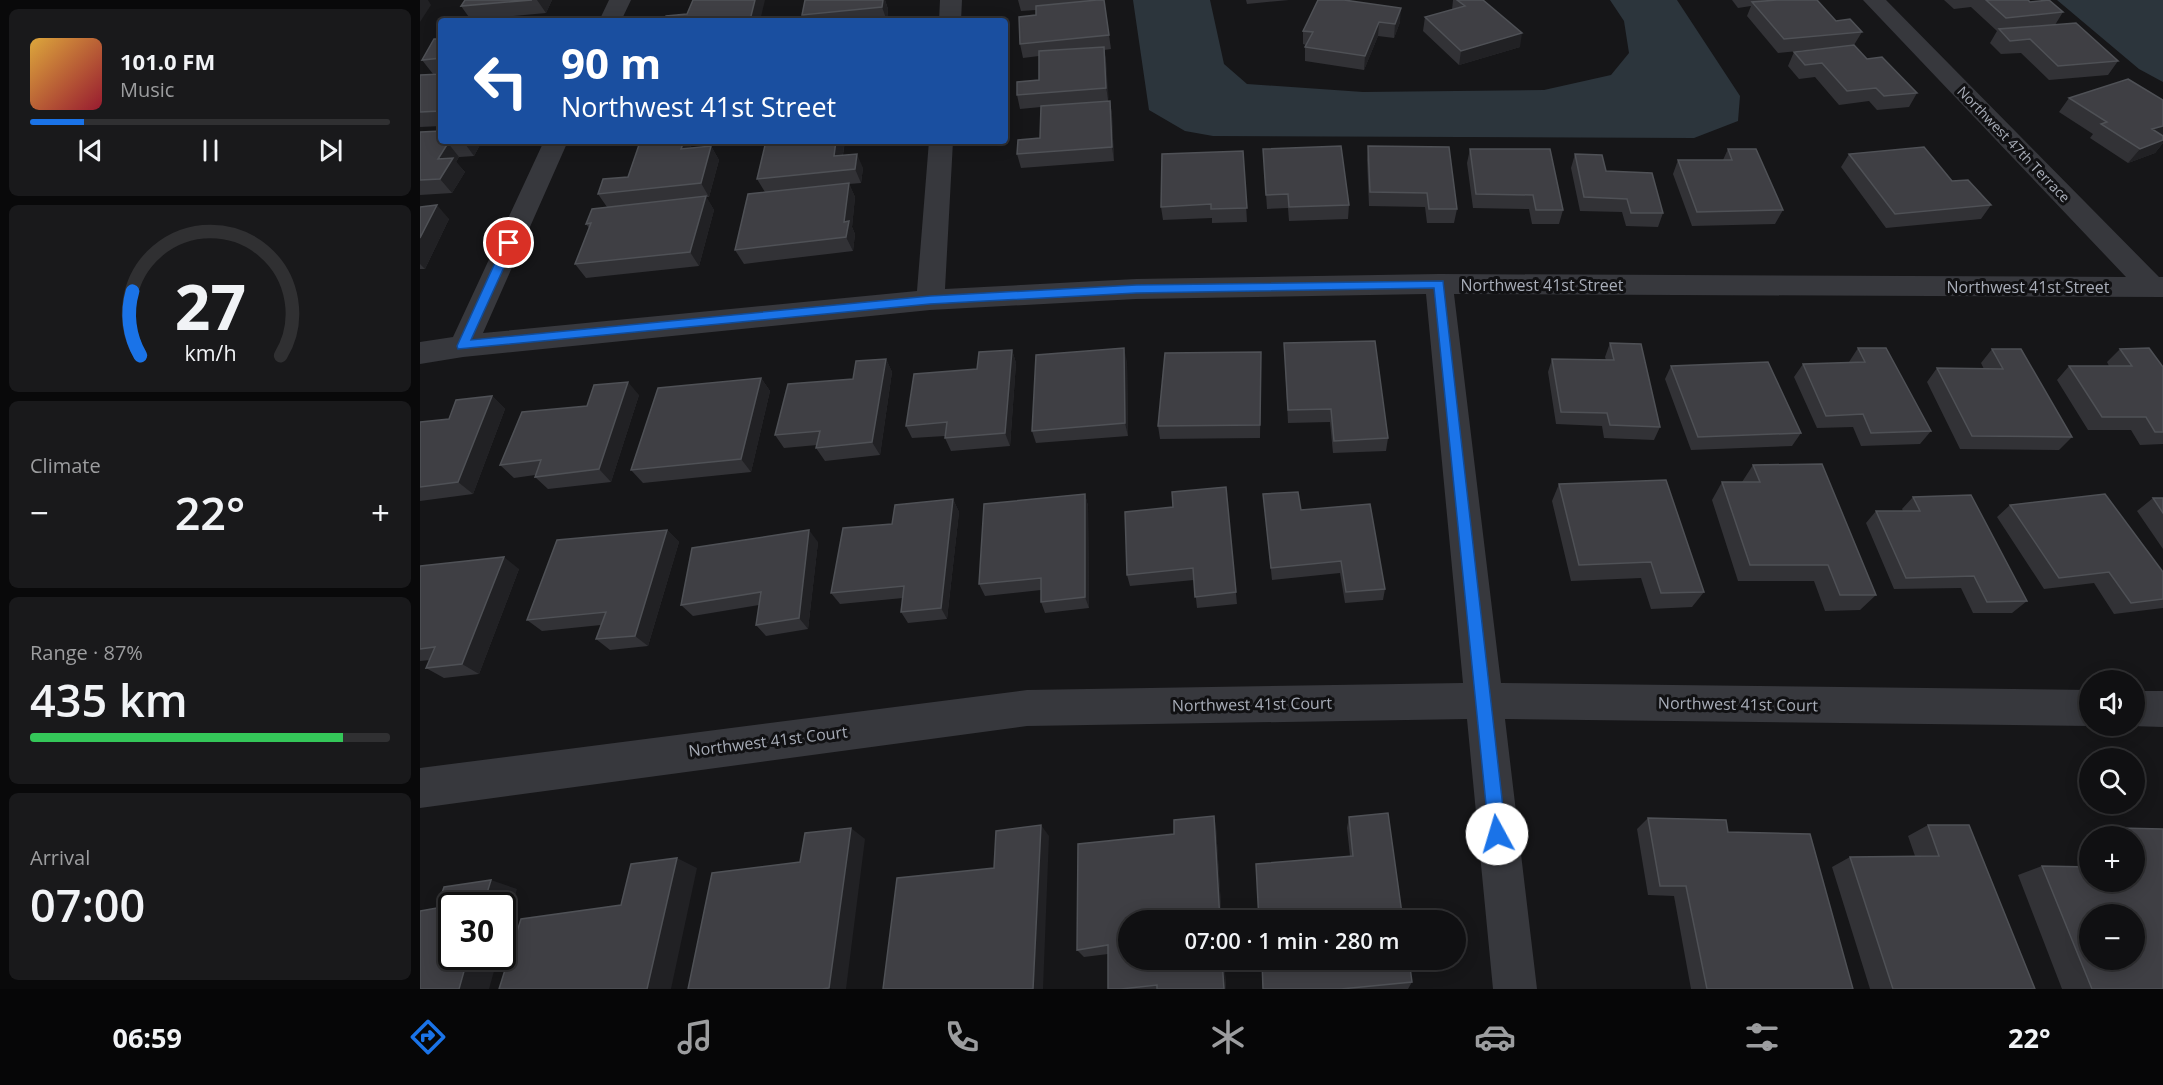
<!DOCTYPE html>
<meta charset="utf-8">
<style>
:root{--surface:#101012;--page:#19191b;--text:#f1f3f6;--muted:#9c9d9f;--line:#303032;--accent:#1a73e8}
body{margin:0;font-family:"Open Sans",sans-serif;background:var(--page);color:var(--text);height:100vh;display:flex;flex-direction:column;font-size:22px;white-space:nowrap}
*{box-sizing:border-box;margin:0}
p{font-size:20px;color:var(--muted)}
.icon{flex:none;width:33px;height:33px;fill:none;stroke:currentColor;stroke-width:2;stroke-linecap:round;stroke-linejoin:round}
.map{position:relative;flex:1;overflow:hidden}
.panel{display:flex;flex-direction:column;gap:9px;padding:9px;background:#09090a;width:420px}
.panel>*{flex:none}
.banner{position:absolute;left:18px;top:18px;width:570px;height:126px;border-radius:6px;box-shadow:0 3px 15px #0003,0 0 0 2px var(--line);background:#1a4fa0;color:#fff;overflow:hidden}
.controls{position:absolute;left:1659px;top:670px;display:grid;gap:12px}
.controls a{display:grid;place-items:center;width:66px;height:66px;border-radius:50%;background:var(--surface);box-shadow:0 3px 15px #0003,0 0 0 2px var(--line);font-size:30px}
.speed{position:absolute;left:18px;top:892px;display:flex;gap:12px;font-size:30px;font-weight:700;text-align:center}
.speed>*{display:grid;place-content:center;width:78px;height:78px;border-radius:50%;background:var(--surface);box-shadow:0 3px 15px #0003,0 0 0 2px var(--line);line-height:1}
.speed .limit{border:3px solid #111;border-radius:9px;background:#fff;color:#111}
.pin{position:absolute;display:grid;place-items:center;width:51px;height:51px;color:#fff;margin:-26px;border:3px solid #fff;border-radius:50%;box-shadow:0 2px 6px #0007}
.me{position:absolute;width:66px;margin:-33px;rotate:354deg;stroke-linejoin:round;filter:drop-shadow(0 0 4px #0008)}
.turn{display:flex;align-items:center;gap:21px;height:126px;padding:0 24px;font-size:27px}
.turn .icon{width:78px;height:78px;stroke-width:2.5}
.turn b{display:block;font-size:42px;line-height:51px}
.big{font-size:45px;font-weight:600;line-height:1.1}
.panel .card{flex:1;display:flex;flex-direction:column;justify-content:center;gap:9px;min-width:0;padding:0 21px;border-radius:9px;background:var(--page)}
.panel .dial{align-items:center;gap:0}
.dial svg{height:156px;overflow:visible;fill:none;stroke:var(--line);stroke-width:7;stroke-linecap:round;text-anchor:middle}
.dial text{fill:var(--text);stroke:none}
.song{display:flex;align-items:center;gap:18px}
.cover{width:72px;height:72px;border-radius:9px;background:linear-gradient(135deg,hsl(40 70% 55%),hsl(350 70% 35%))}
.played{height:6px;border-radius:3px;background:linear-gradient(90deg,var(--accent) 15%,var(--line) 15%)}
.keys{display:flex;justify-content:space-around;direction:ltr}
.heat{display:flex;justify-content:space-between;align-items:center;font-size:33px;direction:ltr}
.charge{height:9px;border-radius:4px;background:linear-gradient(90deg,#34c759 87%,var(--line) 0)}
.trip{position:absolute;left:698px;top:910px;width:348px;height:60px;border-radius:30px;background:var(--surface);box-shadow:0 3px 15px #0003,0 0 0 2px var(--line);font-weight:600;line-height:60px;text-align:center}
.tab-bar{display:flex;height:96px;justify-content:space-around;align-items:center;background:#060607;color:var(--muted)}
.tab-bar .icon{width:42px;height:42px}
.tab-bar .active{color:var(--accent)}
.tab-bar b{font-size:27px;color:var(--text)}
main{display:flex;flex:1;min-height:0}
.map>svg:first-child{display:block}
.water{fill:#2c353c}
.lines{fill:none;stroke-linecap:round;stroke-linejoin:round}
.minor{fill:#37383d;fill-rule:evenodd}
.wall{fill:#323236}
.shaded-wall{fill:#212124}
.building{fill:#3f3f44;stroke:#4f5156;stroke-width:1.5;fill-rule:evenodd}
.route{fill:#1a73e8;stroke:#114b97;stroke-width:1.5}
.labels{text-anchor:middle;dominant-baseline:central;stroke-width:6;stroke-linejoin:round;paint-order:stroke}
.far-street-label{font-size:14px;fill:#a8adb8;stroke:#111113}
.street-label{font-size:16px;fill:#a8adb8;stroke:#111113}
</style>
<main>
<section class="panel">
<div class="card">
<div class="song"><i class="cover"></i><div><b>101.0 FM</b><p>Music</p></div></div>
<div class="played"></div>
<div class="keys"><svg class="icon" aria-label="previous" viewBox="0 0 24 24"><path d="M18 5L8 12l10 7zM5 5v14"/></svg><svg class="icon" aria-label="pause" viewBox="0 0 24 24"><path d="M8 5v14M16 5v14"/></svg><svg class="icon" aria-label="next" viewBox="0 0 24 24"><path d="M6 5l10 7-10 7zM19 5v14"/></svg></div>
</div>
<div class="card dial"><svg viewBox="0 0 100 80">
<path d="M14 69A42 42 0 1 1 86 69"/>
<path d="M14 69A42 42 0 0 1 10 36" stroke="#1a73e8"/>
<text x="50" y="56" font-size="32" font-weight="700">27</text>
<text x="50" y="72" font-size="11">km/h</text>
</svg></div>
<div class="card"><p>Climate</p>
<div class="heat"><a>−</a><b class="big">22°</b><a>+</a></div>
</div>
<div class="card"><p>Range · 87%</p><b class="big">435 km</b><div class="charge"></div></div>
<div class="card"><p>Arrival</p><b class="big">07:00</b></div>
</section>
<div class="map">
<svg width="1743" height="989" viewBox="0 0 1743 989">
<rect width="100%" height="100%" fill="#161618"/>
<path class="water" d="M713,0h77l14,64 23,20 116,8 181,-2 67,-15 18,-22 -5,-32 -14,-21h67l63,96 -2,25 -44,17 -481,-2 -28,-5 -36,-21z
M1637,0h106v82l-24,-13z"/>
<g class="lines">
<path class="minor" d="M189,0h22l-10,21h-22z
M520,0h22l-1,21h-22z
M1443,0h23l273,277h4v20l-709,-3 47,389 589,7v36l-585,-7 32,270h-44l-26,-270 -440,7 -607,82v-40l607,-78 436,-7 -37,-389 -290,5 -206,11 -467,47 -43,7v-22l33,-5 91,-196h24l-85,192 434,-42 12,-150h24l-8,148 191,-10 303,-5 687,3z
M1714,691h29v36l-32,-1h3z"/>
</g>
<path class="wall" d="M45,0h87l-6,13 -75,7 -10,-14z
M465,0l3,9 -1,12h-82l-3,-6z
M598,0h86l7,49 -7,1 2,11 2,40h2l2,14 2,46 -93,7 -4,-14 23,-16 1,-31 -21,2 -3,-14 22,-15v-24l-16,2 -3,-14 16,-29v-5l-15,1z
M826,0h43l-42,4z
M898,0l82,22 -6,16 -16,-2 -14,34 -59,-9v-14l1,-2 -3,-1v-13z
M1033,0h30l37,47 -61,18 -36,-34 2,-14 27,-7z
M1312,0h85l19,21 26,11 -8,13 13,14 50,34 -8,14 -32,3 -8,-9 -30,4 -24,-28 -16,2 -11,-13 6,-14 34,-4 -50,5 -31,-37 4,-10 -13,2z
M1524,0h84l2,2 33,10 -8,13 63,36 -10,14 -59,5 -28,-27 -20,1 -11,-11 7,-12 -26,-24 -17,2z
M21,39v34l-8,1 -11,-14z
M21,74v52l-21,1v-52z
M1649,98l93,38 1,7 -8,10 -27,10 -38,-25 3,-4 -34,-22z
M0,132l61,11 -7,13 -15,1 -3,5 9,10 -13,21 -32,2z
M226,141h45h-3l4,7 19,-2 8,14 -10,37h-3l8,13 -15,56 -113,12 -11,-14 14,-36 -3,-4 21,-17 -9,-13 30,-17z
M346,141h79l-2,14 20,13 -2,15 -12,1 6,13 -3,30 3,7 -2,17 -109,13 -9,-14 30,-58 -8,-13z
M948,146l89,63 -3,14h-27l-2,-16 -56,-1 -2,-46z
M843,149l86,56 -1,14 -59,2 -1,-13 -21,1z
M1050,149l93,61 -4,14h-27l-3,-15 -56,-1 -6,-45z
M1308,149l55,61 -8,14 -83,2 -19,-52 5,-14h45z
M823,151l4,71 -35,1v-5l-49,2 -2,-13z
M1155,154l31,17 57,42 -5,14 -32,-1 -4,-14 -42,-1 -9,-43z
M1429,154l103,27 39,24 -10,14 -95,9 -45,-61z
M0,207l29,12 -24,50h-5z
M864,343l104,95 -2,13 -53,2 -3,-31 -42,1z
M1190,343l50,84 -6,13 -50,-2 -2,-12 -46,-2 -8,-52 4,-13 54,1 -1,-3z
M1438,348l73,83 -11,13 -59,2 -8,-19 -36,1 -23,-51 9,-13 47,-1 -1,-1z
M1572,349l80,88 -13,13 -99,-1 -33,-67 10,-14 47,1 -3,-6z
M1700,349l43,18v77l-23,1 -9,-15h-43l-31,-50 12,-14h40l-2,-4z
M592,350l4,13 -6,83 -59,5 -6,-13v-2l-33,2 -6,-12 71,-57z
M466,359l6,13 -12,83 -55,6 -9,-13 1,-3 -33,3 -9,-13 78,-56z
M707,362l1,74 -92,7 -4,-12z
M841,365l-1,73 -100,1 -2,-13z
M1251,366l130,67 -9,13 -101,4 -26,-71z
M341,378l9,13 -19,81 -108,11 -12,-13z
M219,395l-28,87 -63,7 -13,-12v-2l-21,3 -14,-13 87,-59z
M72,396l13,13 -32,85 -53,7v-79l29,-3z
M1333,465l123,130 -16,15 -35,1 -11,-30h-76l-26,-81 10,-18h20z
M1139,484l145,108 -12,15 -41,2 -10,-31 -70,3 -19,-80z
M806,487l11,117 -40,4 -3,-28 -64,6 -3,-11 46,-68z
M665,494l3,12 1,102 -44,5 -4,-11v-12l-56,6 -6,-12z
M843,494l38,16 84,79 -2,11 -38,3 -5,-30 -68,7z
M1493,497l114,104 -15,12h-39l-12,-25 -67,1 -28,-66 10,-12h27l-1,-2z
M1733,498h10v51l-26,-38z
M533,499l6,13 -12,107 -39,4 -7,-11 2,-14 -63,6 -9,-11z
M1590,505l153,67v36l-49,6 -20,-31 -50,6 -47,-72z
M247,530l12,12 -31,104 -38,4 -14,-11 5,-14 -59,6 -15,-11z
M398,542l-10,87 -42,7 -10,-11 3,-20 -66,11 -12,-11z
M0,566l99,3 -40,105 -35,4 -18,-10 4,-8 -10,1z
M929,817l54,104 -53,-65 -3,-28z
M1228,818l80,14 125,157h-162l-17,-93 -26,-1 -11,-66z
M1508,825l107,164h-165l-38,-122 18,-10 65,-1 -7,-20z
M796,827l10,162h-118v-35l-24,3 -7,-7 97,-116z
M1698,828l45,1v160h-101l-44,-114 24,-9 92,16v-45h-38z
M992,982l-4,7h-145z"/>
<path class="shaded-wall" d="M0,0h8l3,5 -11,17z
M117,0h15l-6,13z
M335,0h10l-5,21h-10v-1z
M463,0h2l3,9 -1,12 -5,-14z
M981,8l-1,14 -6,16 1,-14z
M959,22l-1,14 -14,34 1,-14z
M1102,33l-2,14 -61,18 2,-14z
M684,47l2,14 3,41 -3,-14z
M690,101l2,14 2,46 -2,-14z
M1743,126v10l-22,7 11,-14z
M1743,140v3l-8,10 -27,10 12,-14z
M43,141h17l1,2 -7,13z
M264,141h3l7,10 -13,-2z
M416,141h9l-5,29 -6,-14z
M28,143l11,14 -3,5 9,10 -13,21 -12,-14 -2,-20z
M291,146l8,14 -10,37 -8,-14z
M437,154l6,14 -2,15 -6,-14z
M429,183l6,14 -3,30 3,7 -2,17 -7,-14 -2,-15z
M286,196l8,14 -15,56 -9,-14z
M17,205l12,14 -24,50 -5,-5v-26z
M704,348l3,14 1,74 -3,-13z
M592,350l4,13 -6,83 -5,-13z
M466,359l6,13 -12,83 -8,-13z
M341,378l9,13 -19,81 -10,-13z
M208,382l11,13 -28,87 -12,-13z
M72,396l13,13 -32,85 -15,-12z
M665,494l3,12 1,102 -4,-11z
M533,499l6,13 -12,107 -6,-11z
M247,530l12,12 -31,104 -13,-10z
M389,530l9,12 -10,87 -9,-11z
M84,557l15,12 -40,105 -17,-10z
M794,816l2,11 6,94h-2z
M621,825l8,11 -6,153h-10z
M431,828l14,11 -19,150h-14l-3,-1z
M257,858l20,10 -26,121h-24z
M71,880l26,9 -15,52v-35h-19z
M48,957h30l-9,32h-30z
M802,960h2l2,29h-2z"/>
<path class="building" d="M45,0h67l-71,6z
M273,0h62l-5,20 -14,1h-71l1,-5 21,-2z
M385,0h78l-1,7 -80,8z
M677,0h7l5,35 -89,9 -1,-27 17,-2v-9z
M898,0h26l57,8 -6,16 -16,-2 -14,34 -60,-9 8,-15 -10,-1z
M1037,0h26l39,33 -61,18 -36,-34 40,-11z
M1357,0h40l19,21 14,-2 12,13 -78,7 -32,-37z
M1566,0h42l2,2 19,-2 14,12 -57,6z
M92,18l-1,3h-36z
M1656,23l42,38 -60,5 -28,-27 -20,2 -11,-12z
M14,39h7v19l-19,2z
M1434,45l13,14 15,-2 35,36 -33,3 -8,-8 -29,3 -25,-28 -17,2 -11,-13z
M684,47l2,41 -89,7v-13l22,-2v-29z
M21,74v37l-21,1v-37z
M1708,79l35,21v26l-11,3 11,7v4l-23,9 -39,-25 6,-2 -38,-24z
M690,101l2,46 -95,7 1,-14 22,-2 1,-32z
M21,131v10h22l-15,2 -10,16 15,-1 -13,21 -20,1v-48z
M228,141h36l-3,8 30,-3 -10,37 -103,11 5,-15 25,-2 12,-35z
M346,141h70l-2,15 23,-2 -2,15 -98,10z
M921,146l8,59 -60,2 -1,-13 -22,1 -3,-46z
M948,146l81,1 8,62h-28l-2,-16 -57,-1z
M1504,147l28,34 16,-1 23,25 -96,9 -46,-60z
M1050,149h80l13,61h-27l-3,-15 -57,-1z
M1308,149h28l27,61 -86,2 -19,-52h54z
M823,151l4,57 -36,1v-5l-50,3 1,-53z
M1155,154l27,1 4,16 46,2 11,40h-32l-4,-14 -43,-2z
M429,183l-5,39 5,-1 -3,16 -111,13 13,-56z
M286,196l-16,56 -115,12 16,-41 -5,1 6,-15z
M17,205l-17,33v-31z
M955,341l13,97 -54,3 -3,-32 -43,1 -4,-67z
M1190,343l31,1 19,83 -50,-2 -3,-12 -46,-1 -9,-53 62,1z
M704,348l1,75 -93,8 4,-76z
M1438,348h28l45,83 -60,2 -8,-19 -37,2 -23,-52 62,-2z
M1729,348l14,19v65h-8l-9,-15h-44l-33,-51h63l-12,-17z
M1572,349h29l51,88 -100,-1 -35,-68 66,1z
M592,350l-7,83 -60,5 2,-16 -41,4 8,-52 63,-5 2,-17z
M841,352l-1,73 -102,1 7,-73z
M466,359l-14,83 -56,6 4,-17 -45,4 13,-51 65,-5 3,-18z
M1348,362l33,71 -103,4 -27,-71z
M341,378l-20,81 -110,11 27,-82z
M208,382l-29,87 -64,8 6,-17 -41,5 22,-53 65,-6 7,-21z
M72,396l-34,86 -38,5v-65l29,-3 7,-19z
M1402,464l54,131h-36l-12,-30h-78l-28,-83h38l-7,-17z
M1246,480l38,112 -43,1 -10,-31 -72,3 -20,-81z
M806,487l10,105 -41,5 -2,-29 -66,7 -2,-63 48,-5 -1,-15z
M878,492l3,18 69,-6 15,85 -39,3 -5,-31 -70,7 -8,-74z
M665,494v103l-44,5v-24l-62,6 5,-80z
M1685,494l58,78v27l-32,4 -22,-31 -50,6 -49,-73z
M1551,495l56,106 -40,1 -13,-26 -68,2 -30,-67h44l-7,-14z
M1733,498h10v15z
M533,499l-12,109 -40,4 3,-26 -73,7 12,-65 49,-4 3,-19z
M247,530l-32,106 -39,3 10,-27 -79,8 30,-80z
M389,530l-10,88 -43,7 5,-33 -80,13 11,-57z
M84,557l-42,107 -36,4 9,-21 -15,2v-83z
M968,813l15,108h-144l-3,-57 97,-8 -4,-39z
M794,816l6,105h-92v39h94l2,29h-67v-4l-36,4h-13v-44l-31,5 1,-106 96,-10v-14z
M1228,818l78,2 2,12 82,2 43,155h-146l-21,-103h-26z
M621,825l-8,164h-150l14,-111 97,-10 2,-37z
M1508,825h41l66,164h-142l-43,-132 89,-1z
M431,828l-22,160 -7,1h-134l24,-116 88,-11 5,-29z
M1698,828l45,1v160h-71l-50,-123 48,1v15h44v-14h4l-4,-7v-24h-11zM1670,915h44v45h-44z
M257,858l-30,131h-148l22,-70 100,-14 10,-41z
M71,880l-8,26h-31v51h16l-9,32h-39v-78l17,-3 7,-21z
M842,960h147l3,22 -71,7h-78z"/>
<path class="route" d="M89,240l6,3 -44,97 459,-44 206,-11 307,-4 63,553 -3,6 -6,3 -6,-3 -2,-6 -55,-546 -298,5 -206,11 -472,45 -1,-3 47,-103z"/>
<g class="labels">
<g class="far-street-label">
<text transform="translate(1594 144) rotate(46)">Northwest 47th Terrace</text>
</g>
<g class="street-label">
<text x="1122" y="285">Northwest 41st Street</text>
<text x="1608" y="287">Northwest 41st Street</text>
<text transform="translate(832 704) rotate(-1)">Northwest 41st Court</text>
<text transform="translate(1318 704) rotate(1)">Northwest 41st Court</text>
<text transform="translate(348 741) rotate(-7)">Northwest 41st Court</text>
</g>
</g>
</svg>
<div class="controls">
<a><svg class="icon" aria-label="sound" viewBox="0 0 24 24"><path d="M4 9h4l5-4v14l-5-4H4zM17 9q2 3 0 6"/></svg></a>
<a><svg class="icon" aria-label="search" viewBox="0 0 24 24"><circle cx="10" cy="10" r="6"/><path d="M15 15l6 6"/></svg></a>
<a>+</a>
<a>−</a>
</div>
<div class="speed"><div class="limit">30</div></div>
<div class="pin" style="left:89px;top:243px;background:#d93025"><svg class="icon" aria-label="arrive" viewBox="0 0 24 24"><path d="M6 21V4h12l-3 4 3 4H6"/></svg></div>
<svg class="me" style="left:1077px;top:834px" viewBox="-20 -20 40 40"><circle r="19" fill="#fff"/><path d="M0-13L10 11 0 6-10 11z" fill="#1a73e8"/></svg>
<div class="trip">07:00 · 1 min · 280 m</div>
<div class="banner">
<div class="turn"><svg class="icon" aria-label="left" viewBox="0 0 24 24"><path d="M17 20v-9H6M10 6l-5 5 5 5"/></svg><div><b>90 m</b>Northwest 41st Street</div></div>
</div>
</div>
</main>
<nav class="tab-bar">
<b>06:59</b>
<svg class="icon active" aria-label="directions" viewBox="0 0 24 24"><path d="M12 3l9 9-9 9-9-9zM9 14v-3h6M13 9l2 2-2 2"/></svg>
<svg class="icon" aria-label="music" viewBox="0 0 24 24"><path d="M9 18V5l10-2v13"/><circle cx="6" cy="18" r="3"/><circle cx="16" cy="16" r="3"/></svg>
<svg class="icon" aria-label="phone" viewBox="0 0 24 24"><path d="M5 4h4l2 5-3 2q2 4 5 5l2-3 5 2v4C11 20 4 13 5 4z"/></svg>
<svg class="icon" aria-label="climate" viewBox="0 0 24 24"><path d="M12 3v18M4 7l16 10M4 17L20 7"/></svg>
<svg class="icon" aria-label="car" viewBox="0 0 24 24"><path d="M5 17H2v-5l4-1 3-4h7l3 4 3 1v5h-3M9 17h6M6 11h13"/><circle cx="7" cy="17" r="2"/><circle cx="17" cy="17" r="2"/></svg>
<svg class="icon" aria-label="filters" viewBox="0 0 24 24"><path d="M4 7h16M4 17h16"/><circle cx="9" cy="7" r="2"/><circle cx="15" cy="17" r="2"/></svg>
<b>22°</b>
</nav>
